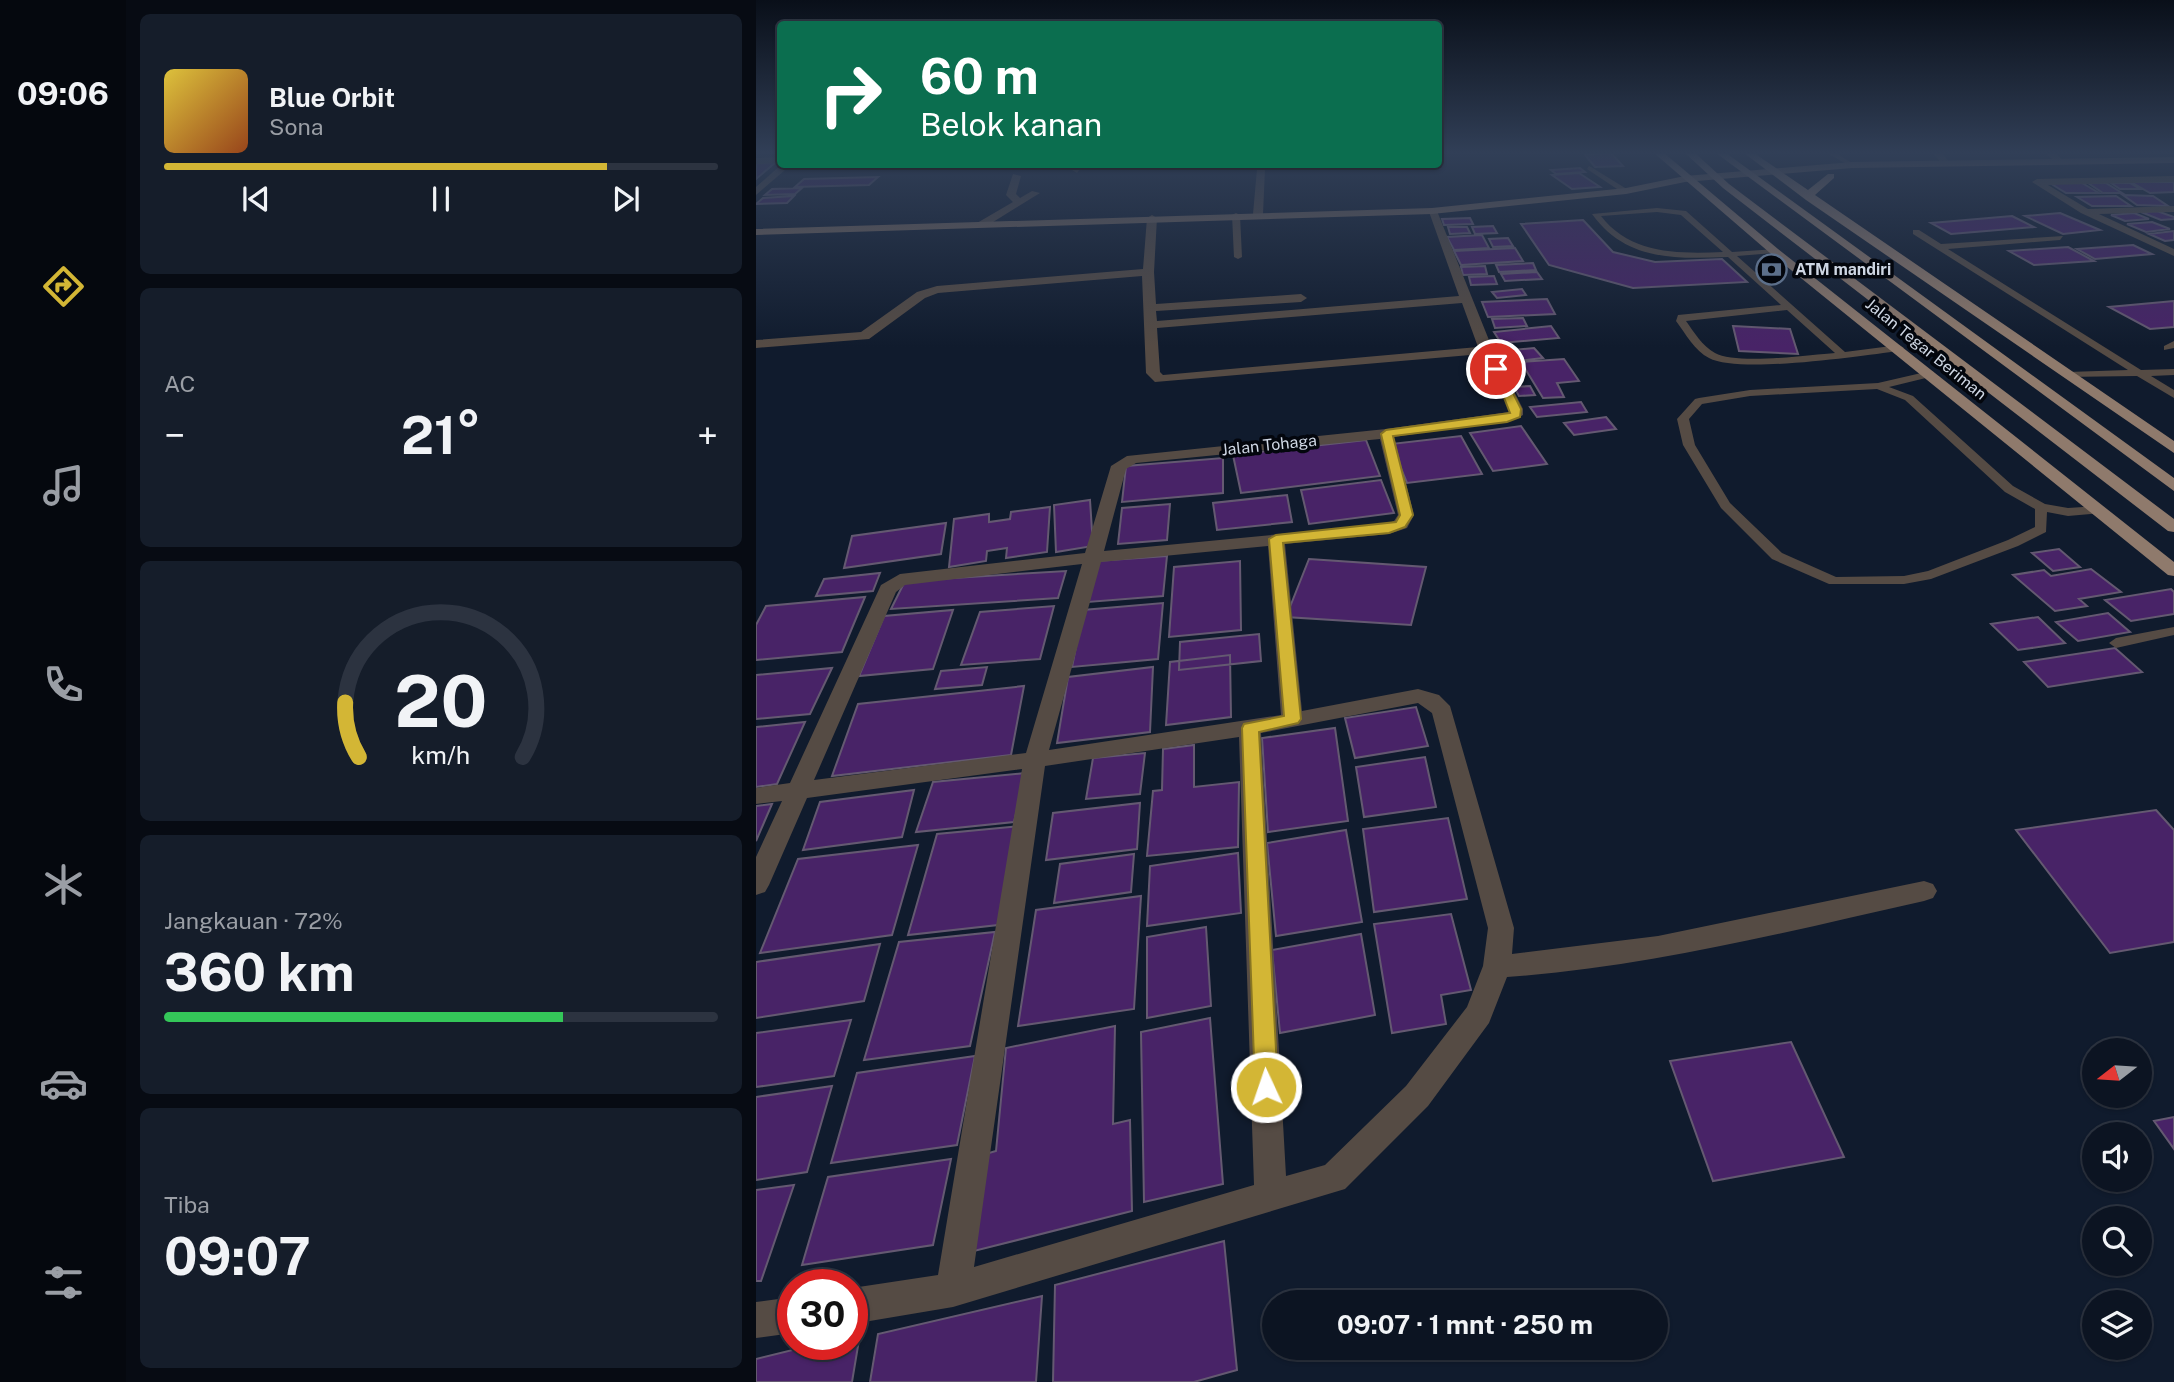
<!DOCTYPE html>
<html lang="id">
<meta charset="utf-8">
<style>
:root{--surface:#0c1422;--page:#151d2a;--text:#f1f3f6;--muted:#9a9ea5;--line:#2c3340;--accent:#d3b635}
body{margin:0;font-family:"Public Sans",sans-serif;background:var(--page);color:var(--text);height:100vh;display:flex;flex-direction:column;font-size:26px;white-space:nowrap}
*{box-sizing:border-box;margin:0}
p{font-size:23px;color:var(--muted)}
.icon{flex:none;width:38px;height:38px;fill:none;stroke:currentColor;stroke-width:2;stroke-linecap:round;stroke-linejoin:round}
.map{position:relative;flex:1;overflow:hidden}
.panel{display:flex;flex-direction:column;gap:14px;padding:14px;background:#070b13;width:630px}
.panel>*{flex:none}
.banner{position:absolute;left:21px;top:21px;width:665px;height:147px;border-radius:7px;box-shadow:0 2px 5px #0004,0 0 0 2px var(--line);background:#0b6e4f;color:#fff;overflow:hidden}
.needle{width:46px;rotate:253deg}
.controls{position:absolute;left:1326px;top:1038px;display:grid;gap:14px}
.controls a{display:grid;place-items:center;width:70px;height:70px;border-radius:50%;background:var(--surface);box-shadow:0 2px 5px #0004,0 0 0 2px var(--line);font-size:35px}
.speed{position:absolute;left:21px;top:1269px;display:flex;gap:14px;font-size:35px;font-weight:700;text-align:center}
.speed>*{display:grid;place-content:center;width:91px;height:91px;border-radius:50%;background:var(--surface);box-shadow:0 2px 5px #0004,0 0 0 2px var(--line);line-height:1}
.speed .limit{border:10px solid #d22;background:#fff;color:#111}
.pin{position:absolute;display:grid;place-items:center;width:60px;height:60px;color:#fff;margin:-30px;border:4px solid #fff;border-radius:50%;box-shadow:0 2px 7px #0007}
.me{position:absolute;width:77px;margin:-38px;rotate:357deg;stroke-linejoin:round;filter:drop-shadow(0 0 5px #0008)}
.turn{display:flex;align-items:center;gap:24px;height:147px;padding:0 28px;font-size:32px}
.turn .icon{width:91px;height:91px;stroke-width:2.5}
.turn b{display:block;font-size:49px;line-height:60px}
.big{font-size:52px;font-weight:700;line-height:1.1}
.panel .tile{flex:1;display:flex;flex-direction:column;justify-content:center;gap:10px;min-width:0;padding:0 24px;border-radius:10px;background:var(--page)}
.panel .dial{align-items:center;gap:0}
.dial svg{height:182px;overflow:visible;fill:none;stroke:var(--line);stroke-width:7;stroke-linecap:round;text-anchor:middle}
.dial text{fill:var(--text);stroke:none}
.song{display:flex;align-items:center;gap:21px}
.cover{width:84px;height:84px;border-radius:10px;background:linear-gradient(135deg,hsl(50 70% 55%),hsl(20 70% 35%))}
.played{height:7px;border-radius:4px;background:linear-gradient(90deg,var(--accent) 80%,var(--line) 80%)}
.keys{display:flex;justify-content:space-around;direction:ltr}
.heat{display:flex;justify-content:space-between;align-items:center;font-size:38px;direction:ltr}
.charge{height:10px;border-radius:5px;background:linear-gradient(90deg,#34c759 72%,var(--line) 0)}
.trip{position:absolute;left:506px;top:1290px;width:406px;height:70px;border-radius:35px;background:var(--surface);box-shadow:0 2px 5px #0004,0 0 0 2px var(--line);font-weight:700;line-height:70px;text-align:center}
main{display:flex;flex:1;min-height:0}
.dock{display:flex;flex-direction:column;width:126px;justify-content:space-around;align-items:center;background:#05080e;color:var(--muted)}
.dock .icon{width:49px;height:49px}
.dock .selected{color:var(--accent)}
.dock b{font-size:32px;color:var(--text)}
.map>svg:first-child{display:block}
.building{fill:#482367;stroke:#645971;stroke-width:2}
.lines{fill:none;stroke-linecap:round;stroke-linejoin:round}
.lane{fill:#554b44;fill-rule:evenodd}
.street{fill:#554b44;fill-rule:evenodd}
.secondary{fill:#76665b;fill-rule:evenodd}
.primary{fill:#8f7a6c;fill-rule:evenodd}
.route{fill:#d3b635;stroke:#897622;stroke-width:2}
.labels{text-anchor:middle;dominant-baseline:central;stroke-width:7;stroke-linejoin:round;paint-order:stroke}
.far-poi-label{font-size:16px;font-weight:bold;fill:#ced6e3;stroke:#03060d;text-anchor:start}
.far-street-label{font-size:16px;fill:#ced6e3;stroke:#03060d}
</style>
<main>
<nav class="dock">
<b>09:06</b>
<svg class="icon selected" aria-label="directions" viewBox="0 0 24 24"><path d="M12 3l9 9-9 9-9-9zM9 14v-3h6M13 9l2 2-2 2"/></svg>
<svg class="icon" aria-label="music" viewBox="0 0 24 24"><path d="M9 18V5l10-2v13"/><circle cx="6" cy="18" r="3"/><circle cx="16" cy="16" r="3"/></svg>
<svg class="icon" aria-label="phone" viewBox="0 0 24 24"><path d="M5 4h4l2 5-3 2q2 4 5 5l2-3 5 2v4C11 20 4 13 5 4z"/></svg>
<svg class="icon" aria-label="climate" viewBox="0 0 24 24"><path d="M12 3v18M4 7l16 10M4 17L20 7"/></svg>
<svg class="icon" aria-label="car" viewBox="0 0 24 24"><path d="M5 17H2v-5l4-1 3-4h7l3 4 3 1v5h-3M9 17h6M6 11h13"/><circle cx="7" cy="17" r="2"/><circle cx="17" cy="17" r="2"/></svg>
<svg class="icon" aria-label="filters" viewBox="0 0 24 24"><path d="M4 7h16M4 17h16"/><circle cx="9" cy="7" r="2"/><circle cx="15" cy="17" r="2"/></svg>
</nav>
<section class="panel">
<div class="tile">
<div class="song"><i class="cover"></i><div><b>Blue Orbit</b><p>Sona</p></div></div>
<div class="played"></div>
<div class="keys"><svg class="icon" aria-label="previous" viewBox="0 0 24 24"><path d="M18 5L8 12l10 7zM5 5v14"/></svg><svg class="icon" aria-label="pause" viewBox="0 0 24 24"><path d="M8 5v14M16 5v14"/></svg><svg class="icon" aria-label="next" viewBox="0 0 24 24"><path d="M6 5l10 7-10 7zM19 5v14"/></svg></div>
</div>
<div class="tile"><p>AC</p>
<div class="heat"><a>−</a><b class="big">21°</b><a>+</a></div>
</div>
<div class="tile dial"><svg viewBox="0 0 100 80">
<path d="M14 69A42 42 0 1 1 86 69"/>
<path d="M14 69A42 42 0 0 1 8 45" stroke="#d3b635"/>
<text x="50" y="56" font-size="32" font-weight="700">20</text>
<text x="50" y="72" font-size="11">km/h</text>
</svg></div>
<div class="tile"><p>Jangkauan · 72%</p><b class="big">360 km</b><div class="charge"></div></div>
<div class="tile"><p>Tiba</p><b class="big">09:07</b></div>
</section>
<div class="map">
<svg width="1418" height="1382" viewBox="0 0 1418 1382">
<rect width="100%" height="100%" fill="#101b2d"/>
<path class="building" d="M846,153h9l12,13 -28,1 -10,-12z
M20,162l-20,17v-16z
M824,168l5,4 -29,2 -5,-4z
M823,173l21,14 -28,2 -20,-14z
M122,177l-9,8 -74,2 9,-8z
M1375,182h43v10l-24,1z
M1294,183h32l17,10h-33z
M1332,183h18l16,10h-19z
M1355,183h19l10,6h-20z
M46,188l-7,6 -30,1 7,-6z
M1367,195l30,1 15,10 -31,-1z
M38,196l-7,7 -31,1 7,-6z
M1360,196l15,10h-39l-15,-9z
M1401,211l17,6v2l-13,1 -20,-8z
M1304,213l40,17 -37,4 -38,-18z
M1378,213l15,6 -24,2 -14,-6z
M1256,216l22,11 -83,7 -20,-11z
M714,218l3,6 -29,1 -2,-6z
M827,220l30,32 42,10 67,-3 25,23 -114,6 -84,-23 -28,-41z
M1396,222l18,7 -24,3 -19,-8z
M737,226l4,7 -22,1 -3,-7z
M692,227h19l3,6 -20,1z
M1418,231v9l-9,1 -16,-7z
M726,235l7,13 -35,2 -7,-13z
M752,238l5,8 -20,1 -4,-8z
M1377,245l19,9 -57,5 -18,-10z
M1312,247l26,14 -60,4 -25,-14z
M759,248l8,13 -62,4 -7,-14z
M777,263l3,7 -37,2 -3,-7z
M729,266l2,8 -24,1 -2,-8z
M781,272l5,7 -37,2 -4,-7z
M738,276l3,8 -26,1 -2,-8z
M766,289l4,6 -29,3 -5,-6z
M791,299l8,15 -67,3 -6,-15z
M1418,301v26l-24,2 -41,-22z
M767,318l4,8 -32,2 -3,-9z
M795,326l8,12 -58,5 -7,-11z
M977,326l57,3 8,25 -59,-3z
M778,348l9,10 -35,4 -8,-11z
M808,359l15,22 -22,2 7,14 -21,1 -22,-36z
M774,386l5,9 -16,1 -5,-9z
M825,402l6,10 -50,5 -7,-10z
M850,417l10,12 -42,6 -10,-12z
M765,426l26,38 -54,7 -23,-38z
M705,436l21,38 -75,9 -16,-39z
M610,440l14,36 -139,17 -8,-38z
M467,458v35l-101,9 4,-36z
M625,480l13,33 -85,11 -8,-34z
M531,495l5,27 -75,8 -4,-27z
M334,500l3,46 -37,6 -2,-47z
M414,504l-3,36 -49,4 4,-36z
M294,507l-3,45 -41,6 1,-10 -20,3 -1,10 -37,6 5,-48 35,-5v8l21,-3 1,-7z
M190,523l-5,31 -97,14 8,-32z
M1303,549l21,18 -27,4 -21,-18z
M411,556l-4,40 -75,6 8,-41z
M553,559l117,8 -15,58 -125,-8z
M484,561l1,69 -72,7 5,-70z
M1335,569l30,23 -42,7 8,7 -32,5 -42,-36 31,-5 7,6z
M310,571l-8,27 -167,11 14,-28z
M124,573l-7,18 -57,5 8,-17z
M1415,589l3,3v22l-43,7 -26,-21z
M109,597l-23,55 -86,8v-35l10,-19z
M407,603l-5,56 -86,8 11,-57z
M298,606l-14,53 -79,6 19,-53z
M197,610l-20,59 -74,7 25,-60z
M1352,613l22,19 -52,9 -22,-19z
M1282,617l27,26 -47,7 -27,-26z
M503,634l2,27 -82,9 1,-28z
M1359,648l27,24 -94,15 -24,-25z
M474,655l1,62 -65,8 4,-63z
M231,667l-5,18 -47,4 6,-18z
M397,667l-3,65 -93,11 11,-66z
M76,668l-22,46 -54,5v-44z
M268,686l-13,69 -179,21 26,-72z
M660,707l12,39 -73,12 -10,-40z
M49,722l-28,62 -21,3v-60z
M579,728l13,93 -80,11 -6,-94z
M438,745v42l45,-5 -1,65 -91,9 6,-65 9,-1 1,-41z
M389,753l-5,41 -54,5 7,-41z
M669,757l11,50 -72,10 -8,-50z
M270,773l-12,49 -98,10 17,-50z
M158,790l-12,47 -99,13 17,-48z
M384,803l-3,46 -91,11 7,-47z
M16,804l-16,37v-35z
M1400,810l18,20v112l-64,11 -94,-123z
M692,818l19,81 -93,13 -11,-83z
M265,826l-23,99 -90,10 29,-101z
M590,830l16,92 -86,14 -9,-93z
M162,845l-26,90 -132,18 38,-94z
M482,853l3,60 -94,13 3,-60z
M378,854l-3,38 -77,11 6,-39z
M385,896l-7,113 -116,17 18,-116z
M695,914l20,76 -30,5 5,29 -54,9 -18,-109z
M450,927l5,79 -64,12v-81z
M239,932l-25,114 -106,14 35,-118z
M605,934l14,81 -95,18 -8,-83z
M124,944l-16,57 -108,17v-56z
M454,1018l13,166 -79,18 -3,-170z
M95,1020l-17,56 -78,11v-54z
M359,1026l-2,98 17,-4 2,91 -158,40 8,-96 14,-4 10,-103z
M1035,1042l53,115 -131,24 -43,-120z
M219,1056l-18,89 -126,18 26,-90z
M76,1086l-25,86 -51,8v-83z
M1418,1117v32l-20,-28z
M195,1159l-18,86 -131,20 26,-88z
M38,1185l-33,96h-5v-91z
M468,1241l13,129 -43,12h-141l2,-97z
M286,1296l-6,86h-166l8,-48z
M104,1334l-8,48h-96v-23l61,-15h35v-8z"/>
<g class="lines">
<path class="lane" d="M1071,153h9l19,12 -5,1z
M833,166l2,1 39,24 -7,2 -36,-24z
M901,208l29,3 46,41 45,-3 -3,4 -37,3 108,96 54,-7 5,3 -5,3c-38,5 -160,23 -190,7 -14,-7 -24,-25 -33,-37l2,-6 103,-10 -53,-48c-53,2 -102,4 -136,-43zM901,212l24,3 42,37c-45,2 -93,2 -122,-36zM1031,310l48,43c-26,2 -99,12 -120,0 -13,-7 -21,-21 -29,-32z
M480,213l4,2 2,42 -4,2 -4,-2 -2,-42z
M1157,230h6l22,14 122,-8 -3,4 -112,9 193,121 33,-1v6l-23,1 23,14v8l-37,-22 -73,1 -1,-2 5,-3 60,-2 -215,-136z
M1418,341v7l-10,2v-4z
M1174,371l4,1v4l-45,11 24,9 100,90 32,18 23,4 30,-2 4,1v6l-34,3 -21,-4 -1,20 -28,14 -87,33 -27,5h-75l-57,-25 -51,-51 -38,-63 -6,-26 18,-20 4,-1 51,-8 128,-7zM1121,389l28,11 100,92 30,17v18l-27,13 -80,31 -24,5 -68,1 -54,-24 -52,-50 -35,-58 -6,-26 13,-15 48,-8z
M1418,627v8l-58,13 -7,-5 7,-5z"/>
<path class="street" d="M1177,153h9l7,9 -7,2z
M1289,153h10l9,8 -7,2z
M24,157v6l-24,1v-6z
M26,164h10l-36,31v-8z
M319,164h9l-7,9 -5,-3z
M505,166l4,3 -2,45 -5,3 -5,-3 4,-45z
M257,174l8,2 -5,18 4,4 12,-7 8,2 -55,34h-8v-4l36,-21 -7,-7z
M1418,176v6l-126,3 40,24 86,-3v6l-75,2 75,35v7l-93,-43 -49,-31 5,-3z
M672,209l9,2 56,139 30,59v6l-7,4 -122,18 20,78 -7,13 -18,6 -104,10 17,167 116,-22 21,6 11,11 64,222 -2,26 146,-18 266,-55 9,3 4,7 -4,7 -9,3c-138,31 -275,66 -417,76l-18,46 -61,83 -83,83 -392,118 -101,17v-36l86,-13 84,-506 -215,29 -38,87 -4,7 -9,3v-38l26,-56 -26,3v-16l34,-5 91,-198 19,-11 185,-21 26,-87 16,-10 259,-27 123,-17v-3l-27,-55 -327,28 -9,-9 -4,-97 -204,17 -13,5 -56,41 -113,9v-8l105,-8 56,-40 20,-6 206,-17 4,-51 5,-3 5,3 -3,54 2,32 145,-10 6,4 -6,4 -145,9 1,10 302,-25zM706,303l16,44 -315,28 -3,-3 -3,-44zM624,439l18,76 -4,6 -8,3 -282,27 22,-82 10,-6zM512,546l13,169 -232,35 52,-188zM326,564l-56,189 -212,27 82,-188 9,-7zM662,703l14,10 56,215 -5,38 -16,41 -61,79 -81,79 -39,11 -25,-443zM483,737l15,448 -280,82 71,-501z
M37,1297v36l-37,5v-36z"/>
<path class="secondary" d="M1418,157v6l-322,5 -167,14 -59,12 -194,20 -676,21v-6l676,-21 194,-20 59,-12 167,-14z"/>
<path class="primary" d="M898,153h10l114,96 396,313v14l-6,-1 -398,-322z
M929,153h10l34,31 445,335v13l-6,-1 -445,-343z
M960,153h10l448,325v13z
M988,153h10l54,37 20,-16h6v4l-19,17 359,246v12l-368,-253z"/>
</g>
<linearGradient id="sky" x2="0" y2="1"><stop stop-color="#090f19"/><stop offset="0.44" stop-color="#313f57"/><stop offset="1" stop-color="#313f57" stop-opacity="0"/></linearGradient>
<rect width="1418" height="347" fill="url(#sky)"/>
<path class="route" d="M736,367l9,2 20,40 -1,8 -13,5 -114,14 20,79 -8,12 -16,6 -106,10 18,176 -3,4 -39,9 19,355 -4,7 -8,3 -8,-3 -3,-7 -13,-359 2,-4 40,-8 -15,-177 7,-4 120,-13 4,-7 -19,-81 5,-4 124,-17z"/>
<defs>
<symbol id="bank-ring" viewBox="-11 -11 22 22"><circle r="9.5" fill="#03060d" stroke="#5c6f8a" stroke-width="1.5"/><path d="M-6-4H6V4H-6ZM0-2.3a2.3 2.3 0 1 0 0 4.6a2.3 2.3 0 1 0 0-4.6Z" fill="#5c6f8a"/></symbol>
</defs>
<g fill-rule="evenodd">
<use href="#bank-ring" x="998" y="252" width="35" height="35"/>
</g>
<g class="labels">
<g class="far-poi-label">
<text x="1039" y="269">ATM mandiri</text>
</g>
<g class="far-street-label">
<text transform="translate(1170 349) rotate(39)">Jalan Tegar Beriman</text>
<text transform="translate(513 445) rotate(-6)">Jalan Tohaga</text>
</g>
</g>
</svg>
<div class="controls">
<a><svg class="needle" viewBox="-14 -14 28 28"><path d="M0-13l5 13h-10z" fill="#e53935"/><path d="M0 13l5-13h-10z" fill="#9a9ea5"/></svg></a>
<a><svg class="icon" aria-label="sound" viewBox="0 0 24 24"><path d="M4 9h4l5-4v14l-5-4H4zM17 9q2 3 0 6"/></svg></a>
<a><svg class="icon" aria-label="search" viewBox="0 0 24 24"><circle cx="10" cy="10" r="6"/><path d="M15 15l6 6"/></svg></a>
<a><svg class="icon" aria-label="layers" viewBox="0 0 24 24"><path d="M12 4l9 5-9 5-9-5zM3 14l9 5 9-5"/></svg></a>
</div>
<div class="speed"><div class="limit">30</div></div>
<div class="pin" style="left:740px;top:369px;background:#d93025"><svg class="icon" aria-label="arrive" viewBox="0 0 24 24"><path d="M6 21V4h12l-3 4 3 4H6"/></svg></div>
<svg class="me" style="left:510px;top:1087px" viewBox="-20 -20 40 40"><circle r="17" fill="#d3b635" stroke="#fff" stroke-width="3"/><path d="M0-11L8 9 0 5-8 9z" fill="#fff"/></svg>
<div class="trip">09:07 · 1 mnt · 250 m</div>
<div class="banner">
<div class="turn"><svg class="icon" aria-label="right" viewBox="0 0 24 24"><path d="M7 20v-9h11M14 6l5 5-5 5"/></svg><div><b>60 m</b>Belok kanan</div></div>
</div>
</div>
</main>
